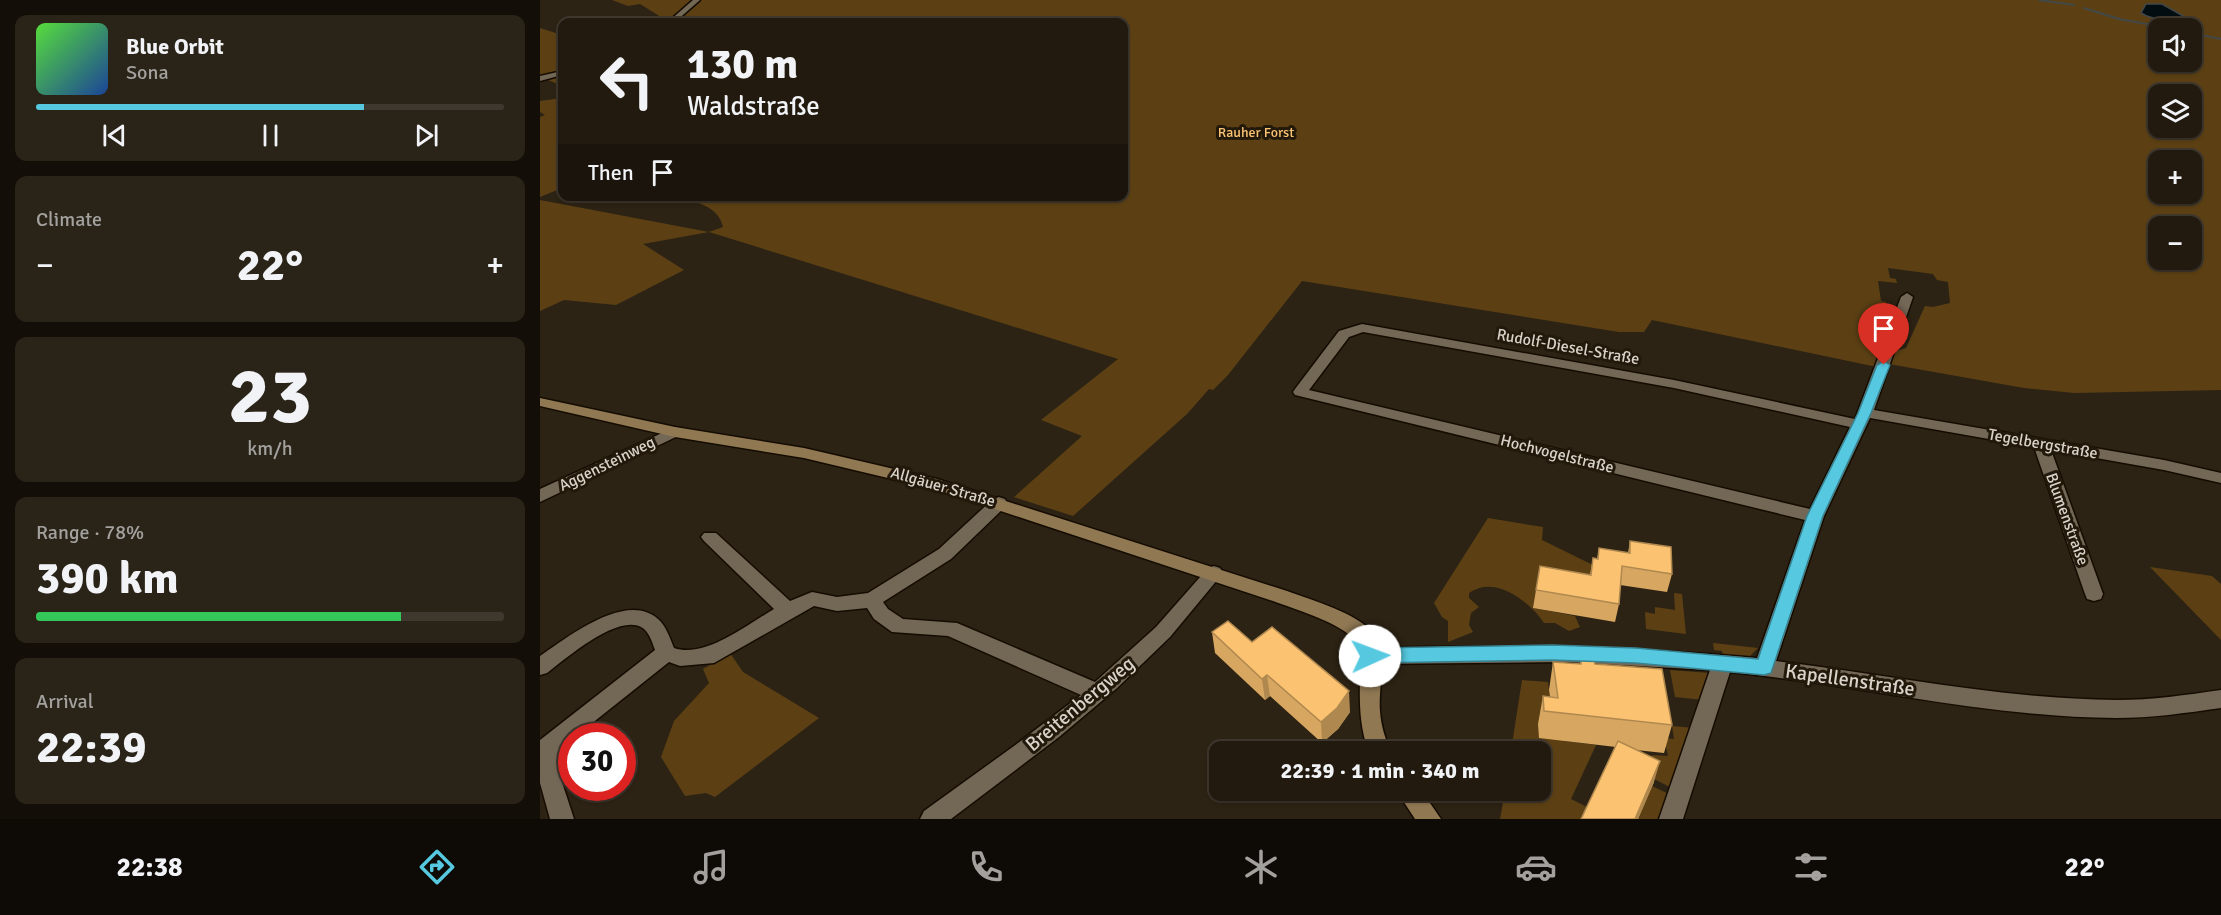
<!DOCTYPE html>
<meta charset="utf-8">
<style>
:root{--surface:#221a0f;--page:#2a2318;--text:#f1f3f6;--muted:#a2a19e;--line:#3f382f;--accent:#56c9e0}
body{margin:0;font-family:Signika,sans-serif;background:var(--page);color:var(--text);height:100vh;display:flex;flex-direction:column;font-size:22px;white-space:nowrap}
*{box-sizing:border-box;margin:0}
p{font-size:20px;color:var(--muted)}
.icon{flex:none;width:33px;height:33px;fill:none;stroke:currentColor;stroke-width:2;stroke-linecap:round;stroke-linejoin:round}
.map{position:relative;flex:1;overflow:hidden}
.drawer{display:flex;flex-direction:column;gap:15px;padding:15px;background:#130e08;width:540px}
.drawer>*{flex:none}
.guide{position:absolute;left:18px;top:18px;width:570px;height:183px;border-radius:12px;box-shadow:0 2px 4px #0004,0 0 0 2px var(--line);background:#221a0f;color:var(--text);overflow:hidden}
.fabs{position:absolute;left:1608px;top:18px;display:grid;gap:12px}
.fabs a{display:grid;place-items:center;width:54px;height:54px;border-radius:12px;background:var(--surface);box-shadow:0 2px 4px #0004,0 0 0 2px var(--line);font-size:30px}
.speed{position:absolute;left:18px;top:723px;display:flex;gap:12px;font-size:30px;font-weight:700;text-align:center}
.speed>*{display:grid;place-content:center;width:78px;height:78px;border-radius:50%;background:var(--surface);box-shadow:0 2px 4px #0004,0 0 0 2px var(--line);line-height:1}
.speed .limit{border:9px solid #d22;background:#fff;color:#111}
.pin{position:absolute;display:grid;place-items:center;width:51px;height:51px;color:#fff;margin:-62px -26px;border-radius:50% 50% 50% 0;rotate:-45deg;box-shadow:0 0 6px #0007}
.pin .icon{rotate:45deg}
.me{position:absolute;width:66px;margin:-33px;rotate:88deg;stroke-linejoin:round;filter:drop-shadow(0 0 4px #0008)}
.turn{display:flex;align-items:center;gap:21px;height:126px;padding:0 30px;font-size:27px}
.turn .icon{width:78px;height:78px;stroke-width:2.5}
.turn b{display:block;font-size:42px;line-height:51px}
.then{display:flex;align-items:center;height:57px;padding:0 30px;background:#0003;gap:12px;font-size:22px}
.big{font-size:45px;font-weight:700;line-height:1.1}
.drawer .widget{flex:1;display:flex;flex-direction:column;justify-content:center;gap:9px;min-width:0;padding:0 21px;border-radius:12px;background:var(--page)}
.drawer .dial{align-items:center;gap:0}
.dial b{font-size:78px;line-height:1}
.song{display:flex;align-items:center;gap:18px}
.cover{width:72px;height:72px;border-radius:9px;background:linear-gradient(135deg,hsl(110 70% 55%),hsl(220 70% 35%))}
.played{height:6px;border-radius:3px;background:linear-gradient(90deg,var(--accent) 70%,var(--line) 70%)}
.keys{display:flex;justify-content:space-around;direction:ltr}
.heat{display:flex;justify-content:space-between;align-items:center;font-size:33px;direction:ltr}
.charge{height:9px;border-radius:4px;background:linear-gradient(90deg,#34c759 78%,var(--line) 0)}
.trip{position:absolute;left:669px;top:741px;width:342px;height:60px;border-radius:12px;background:var(--surface);box-shadow:0 2px 4px #0004,0 0 0 2px var(--line);font-weight:700;line-height:60px;text-align:center}
.menu{display:flex;height:96px;justify-content:space-around;align-items:center;background:#0e0a06;color:var(--muted)}
.menu .icon{width:42px;height:42px}
.menu .selected{color:var(--accent)}
.menu b{font-size:27px;color:var(--text)}
main{display:flex;flex:1;min-height:0}
.map>svg:first-child{display:block}
.green{fill:#5c4014;fill-rule:evenodd}
.water{fill:#010d10;stroke:#424847;stroke-width:1.5}
.lines{fill:none;stroke-linecap:round;stroke-linejoin:round}
.stream{stroke:#424847;stroke-width:2}
.street-casing{stroke:#150c01;stroke-width:3}
.secondary-casing{stroke:#150c01;stroke-width:3}
.street{fill:#736756;fill-rule:evenodd}
.secondary{fill:#907853;fill-rule:evenodd}
.wall{fill:#d7a761}
.shaded-wall{fill:#af884f}
.building{fill:#fac271;stroke:#af884f;stroke-width:1.5}
.route{fill:#56c9e0;stroke:#388392;stroke-width:1.5}
.labels{text-anchor:middle;dominant-baseline:central;stroke-width:6;stroke-linejoin:round;paint-order:stroke}
.far-park-label{font-size:14px;fill:#fdc573;stroke:#23190b}
.street-label{font-size:16px;fill:#d8d2c8;stroke:#23190b}
.near-street-label{font-size:20px;fill:#d8d2c8;stroke:#23190b}
</style>
<main>
<section class="drawer">
<div class="widget">
<div class="song"><i class="cover"></i><div><b>Blue Orbit</b><p>Sona</p></div></div>
<div class="played"></div>
<div class="keys"><svg class="icon" aria-label="previous" viewBox="0 0 24 24"><path d="M18 5L8 12l10 7zM5 5v14"/></svg><svg class="icon" aria-label="pause" viewBox="0 0 24 24"><path d="M8 5v14M16 5v14"/></svg><svg class="icon" aria-label="next" viewBox="0 0 24 24"><path d="M6 5l10 7-10 7zM19 5v14"/></svg></div>
</div>
<div class="widget"><p>Climate</p>
<div class="heat"><a>−</a><b class="big">22°</b><a>+</a></div>
</div>
<div class="widget dial"><b>23</b><p>km/h</p></div>
<div class="widget"><p>Range · 78%</p><b class="big">390 km</b><div class="charge"></div></div>
<div class="widget"><p>Arrival</p><b class="big">22:39</b></div>
</section>
<div class="map">
<svg width="1681" height="819" viewBox="0 0 1681 819">
<rect width="100%" height="100%" fill="#2d2314"/>
<path class="green" d="M72,0h1609v390l-147,3 -50,-5 -135,-24 4,-12 13,-4 19,-42 8,1 17,-4 -2,-21 -11,-2 -4,-6 -45,-6 2,10 6,1 1,4 -19,-2 3,20 5,1 -4,41 4,1 -9,23 -225,-47 -8,12h-25l-317,-51 -74,94 -15,15 -4,-1 -22,25 -114,102 -59,-19 68,-61 -41,-16 77,-61 -409,-127 -66,12 41,26 -68,35 -52,-5 -24,11v-111l169,32 14,-5c-4,-21 -29,-26 -47,-30l448,-1v-174h-277l14,-4c-10,-3 -15,-1 -25,0 -15,1 -14,-4 -31,1l12,3h-148l-29,-18 -12,2zM1618,28h34v34h-34zM1618,94h34v34h-34zM1618,160h34v34h-34zM1618,226h34v34h-34z
M0,28l22,7v51l-16,-7 -6,2z
M22,98v90l-22,9v-80l5,-2 -5,-3v-11z
M948,518l55,9 -1,13 53,26v11l-61,31 41,8 5,11 -11,4 -14,-8h-11c-14,-21 -49,-49 -75,-30v5l10,9 -8,6 -2,12 4,7 -25,10v-21l-6,-4 -8,-14z
M1610,567l62,9 9,8v56z
M1134,593l8,1 4,40 -40,-5 -1,-17 10,2v-7l20,3z
M1173,643l45,5 -8,8h-27l-1,-5 -8,-1z
M190,653l13,19 76,46 -104,79 -9,-4 -21,3 -24,-39 13,-36 35,-38 -6,-14z
M1130,670l40,3 -7,27 -28,-3z
M982,680l26,2 5,43 11,16 32,4 -25,54 20,10 -4,10h-87l5,-28 35,-1v-38l-29,-1z
M1132,726l22,2 -20,61 -24,-12 -3,-19 6,-3 15,1 -4,-18 10,1z
M1112,786l21,10 -9,23h-26z"/>
<path class="water" d="M1606,4h16l23,13c-12,5 -33,3 -44,-4z"/>
<g class="lines">
<path class="stream" d="M1499,0l35,5
M1544,8l35,11 50,9
M1652,33l29,6"/>
<defs>
<path id="street" d="M153,0h7l-25,22h-7z
M22,71v4l-22,6v-5z
M1367,293l6,4 -39,113 290,50 57,13v10l-57,-13 -113,-20 52,144 -2,5 -7,2 -7,-2 -2,-5 -51,-147 -164,-29 -46,98 -48,145c114,14 226,38 341,39 35,0 69,-5 104,-10v18c-35,5 -70,10 -105,10 -130,-1 -257,-33 -386,-46l-47,147h-24l51,-149 -144,-8 -196,2 -7,-2 -3,-6 3,-6 7,-2c129,-3 258,-2 387,10l48,-138 -510,-125 -2,-3 2,-3 44,-58 23,-7 312,56 181,39 46,-122zM823,332l311,56 176,39 -40,82 -501,-119 40,-53z
M135,427l5,2 3,3 -3,3 -140,67v-13z
M459,497l6,2 2,4 -2,4 -54,52 -68,43 5,7 15,10 54,4 138,59 61,-55 52,-59 6,-2 6,2 3,5 -53,64 -54,52 -57,48 -108,82h-31l4,-8 90,-65 67,-51 -133,-59 -56,-4 -18,-13 -7,-11 -30,3 -23,-5 -100,57 -34,3 -11,-4 -88,70 2,4h-11v21l-9,5 -5,8 16,49h-24l-10,-36v-43l115,-90c-3,-8 -6,-19 -14,-23 -24,-13 -76,32 -94,46l-7,2v-19c26,-18 87,-66 118,-37 8,7 12,19 16,29 31,11 74,-24 100,-39l-70,-68 -3,-4 3,-4h12l74,68 22,-9 25,5 31,-4 71,-44 54,-50z"/>
<path id="secondary" d="M0,398l135,29 129,21 133,31 350,112c24,9 71,22 87,43 14,19 4,55 6,77 1,15 5,27 11,41h-22c-14,-35 -7,-70 -10,-106 -11,-22 -63,-36 -86,-45l-339,-112 -130,-31 -129,-21 -135,-31z
M856,790h25l20,29h-26z"/>
</defs>
<use href="#street" class="street-casing"/>
<use href="#secondary" class="secondary-casing"/>
<use href="#street" class="street"/>
<use href="#secondary" class="secondary"/>
</g>
<path class="wall" d="M1090,541l42,33 -5,18 -47,-7 -1,19 -4,18 -82,-14 7,-42 50,9 3,-17 4,1 2,-11 29,5z
M672,632l40,10 98,70 -12,17 -16,14 -52,-47 -5,4 -50,-47z
M1041,657l14,7 77,61 -8,28 -28,-3 18,32 -16,37h-57l35,-72 -77,-9 -1,-14 5,-28 7,1 -1,-7 4,-28 27,2z"/>
<path class="shaded-wall" d="M727,675l3,21 -5,4 -3,-21z
M809,691l1,21 -12,17 -16,14 -1,-21z
M1120,761l-6,21 -16,37h-3z"/>
<path class="building" d="M1090,541l41,6 1,27 -50,-8 -3,38 -83,-14 4,-24 51,9 2,-17 5,1 1,-11 31,5z
M688,621l24,21 20,-15 77,64 -12,17 -16,14 -54,-47 -5,4 -50,-47z
M1041,657l13,1 1,6 67,5 10,56 -128,-14 -1,-15 15,2 -5,-36 28,2z
M1078,741l42,20 -25,58h-54z"/>
<path class="route" d="M1344,361l6,4 -19,48 -48,103 -52,157 -7,2 -128,-12 -84,-3 -182,3 -6,-2 -3,-5 3,-6 6,-2 182,-3 84,3 122,11 49,-143 51,-103 19,-48z"/>
<g class="labels">
<g class="far-park-label">
<text x="716" y="132">Rauher Forst</text>
</g>
<g class="street-label">
<text transform="translate(1028 347) rotate(10)">Rudolf-Diesel-Straße</text>
<text transform="translate(1503 444) rotate(10)">Tegelbergstraße</text>
<text transform="translate(1017 454) rotate(14)">Hochvogelstraße</text>
<text transform="translate(67 464) rotate(-26)">Aggensteinweg</text>
<text transform="translate(403 487) rotate(16)">Allgäuer Straße</text>
<text transform="translate(1527 519) rotate(70)">Blumenstraße</text>
</g>
<g class="near-street-label">
<text transform="translate(1310 680) rotate(8)">Kapellenstraße</text>
<text transform="translate(540 704) rotate(-40)">Breitenbergweg</text>
</g>
</g>
</svg>
<div class="fabs">
<a><svg class="icon" aria-label="sound" viewBox="0 0 24 24"><path d="M4 9h4l5-4v14l-5-4H4zM17 9q2 3 0 6"/></svg></a>
<a><svg class="icon" aria-label="layers" viewBox="0 0 24 24"><path d="M12 4l9 5-9 5-9-5zM3 14l9 5 9-5"/></svg></a>
<a>+</a>
<a>−</a>
</div>
<div class="speed"><div class="limit">30</div></div>
<div class="pin" style="left:1344px;top:365px;background:#d93025"><svg class="icon" aria-label="arrive" viewBox="0 0 24 24"><path d="M6 21V4h12l-3 4 3 4H6"/></svg></div>
<svg class="me" style="left:830px;top:656px" viewBox="-20 -20 40 40"><circle r="19" fill="#fff"/><path d="M0-13L10 11 0 6-10 11z" fill="#56c9e0"/></svg>
<div class="trip">22:39 · 1 min · 340 m</div>
<div class="guide">
<div class="turn"><svg class="icon" aria-label="left" viewBox="0 0 24 24"><path d="M17 20v-9H6M10 6l-5 5 5 5"/></svg><div><b>130 m</b>Waldstraße</div></div>
<div class="then">Then<svg class="icon" aria-label="arrive" viewBox="0 0 24 24"><path d="M6 21V4h12l-3 4 3 4H6"/></svg></div>
</div>
</div>
</main>
<nav class="menu">
<b>22:38</b>
<svg class="icon selected" aria-label="directions" viewBox="0 0 24 24"><path d="M12 3l9 9-9 9-9-9zM9 14v-3h6M13 9l2 2-2 2"/></svg>
<svg class="icon" aria-label="music" viewBox="0 0 24 24"><path d="M9 18V5l10-2v13"/><circle cx="6" cy="18" r="3"/><circle cx="16" cy="16" r="3"/></svg>
<svg class="icon" aria-label="phone" viewBox="0 0 24 24"><path d="M5 4h4l2 5-3 2q2 4 5 5l2-3 5 2v4C11 20 4 13 5 4z"/></svg>
<svg class="icon" aria-label="climate" viewBox="0 0 24 24"><path d="M12 3v18M4 7l16 10M4 17L20 7"/></svg>
<svg class="icon" aria-label="car" viewBox="0 0 24 24"><path d="M5 17H2v-5l4-1 3-4h7l3 4 3 1v5h-3M9 17h6M6 11h13"/><circle cx="7" cy="17" r="2"/><circle cx="17" cy="17" r="2"/></svg>
<svg class="icon" aria-label="filters" viewBox="0 0 24 24"><path d="M4 7h16M4 17h16"/><circle cx="9" cy="7" r="2"/><circle cx="15" cy="17" r="2"/></svg>
<b>22°</b>
</nav>
